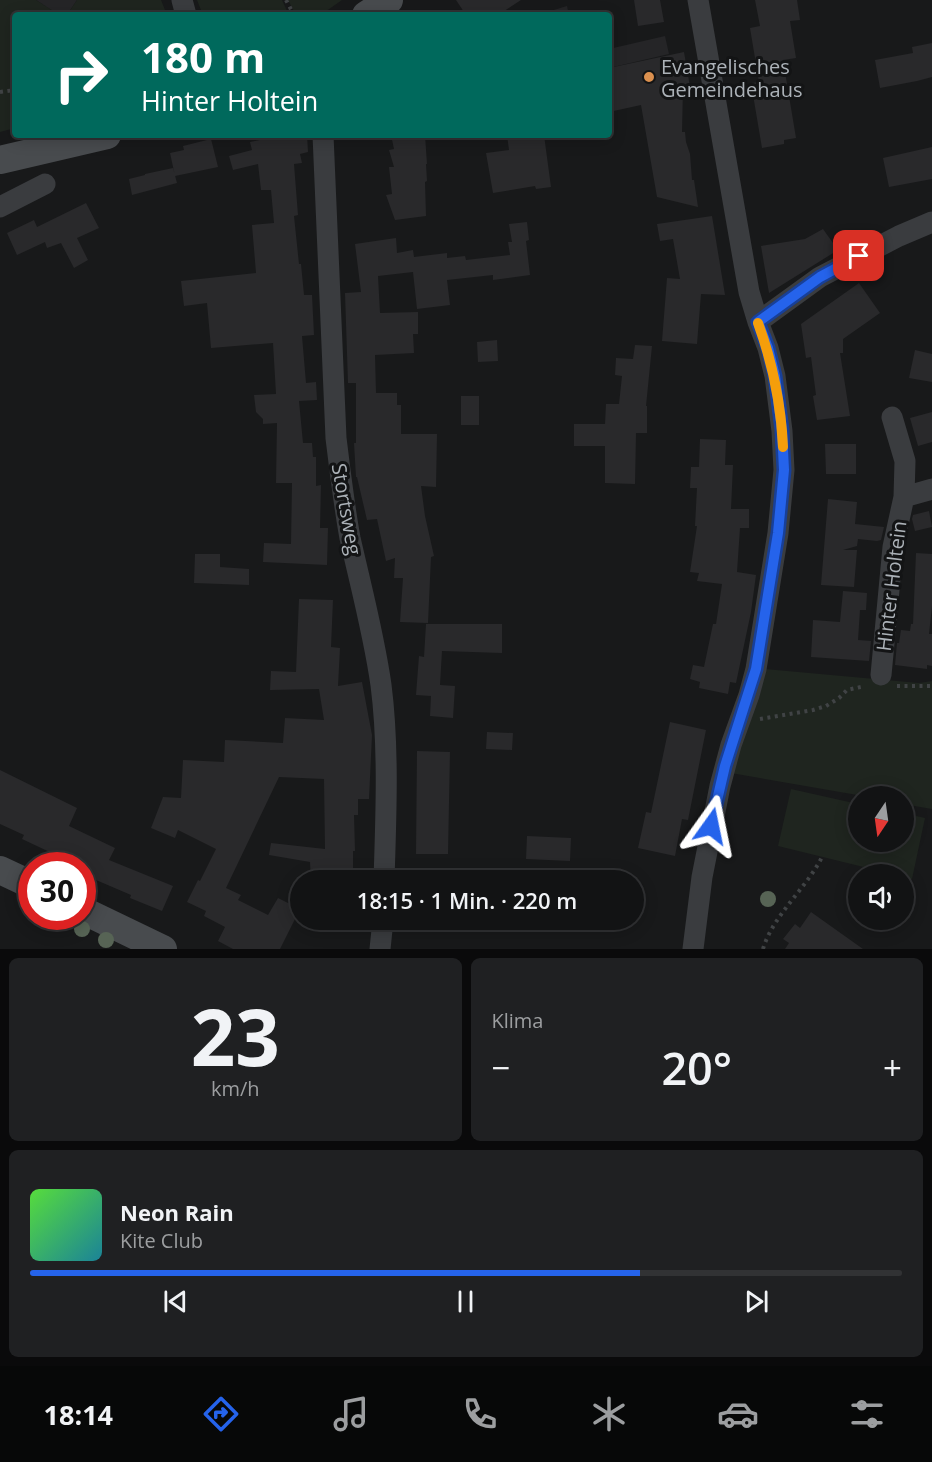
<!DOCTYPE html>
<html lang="de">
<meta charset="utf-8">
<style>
:root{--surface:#121314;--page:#1f2022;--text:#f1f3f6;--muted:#9c9ea0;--line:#313234;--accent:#2563eb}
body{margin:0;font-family:"Open Sans",sans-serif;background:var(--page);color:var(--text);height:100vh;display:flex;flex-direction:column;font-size:22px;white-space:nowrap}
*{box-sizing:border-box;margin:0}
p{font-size:20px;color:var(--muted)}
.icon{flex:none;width:33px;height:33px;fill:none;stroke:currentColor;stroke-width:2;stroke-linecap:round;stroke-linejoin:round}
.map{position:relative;height:949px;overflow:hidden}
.sheet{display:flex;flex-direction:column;gap:9px;padding:9px;background:#0a0a0b;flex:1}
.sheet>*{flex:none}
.hud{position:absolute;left:12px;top:12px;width:600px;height:126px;border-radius:6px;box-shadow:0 3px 15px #0003,0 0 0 2px var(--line);background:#00695c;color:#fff;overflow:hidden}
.needle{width:39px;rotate:193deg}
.fabs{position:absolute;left:848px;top:786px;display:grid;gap:12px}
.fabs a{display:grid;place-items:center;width:66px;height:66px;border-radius:50%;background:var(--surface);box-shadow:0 3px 15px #0003,0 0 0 2px var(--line);font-size:30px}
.speed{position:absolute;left:18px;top:852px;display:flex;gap:12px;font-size:30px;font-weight:700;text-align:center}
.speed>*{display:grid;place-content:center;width:78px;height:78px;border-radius:50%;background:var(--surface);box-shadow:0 3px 15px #0003,0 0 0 2px var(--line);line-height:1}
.speed .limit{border:9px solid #d22;background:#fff;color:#111}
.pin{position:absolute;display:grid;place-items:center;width:51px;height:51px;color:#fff;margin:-26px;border-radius:12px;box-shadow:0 3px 9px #0006}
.me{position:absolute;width:66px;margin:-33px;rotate:12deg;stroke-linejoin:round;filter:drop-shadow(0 0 4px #0008)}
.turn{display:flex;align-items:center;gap:21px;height:126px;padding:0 30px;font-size:27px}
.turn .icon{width:78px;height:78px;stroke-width:2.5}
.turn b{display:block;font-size:42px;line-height:51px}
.big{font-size:45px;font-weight:600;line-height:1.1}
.sheet .tile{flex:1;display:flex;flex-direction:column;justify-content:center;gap:9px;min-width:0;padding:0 21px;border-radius:9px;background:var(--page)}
.sheet .dial{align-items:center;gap:0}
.dial b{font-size:78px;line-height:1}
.song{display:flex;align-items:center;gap:18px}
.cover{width:72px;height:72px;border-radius:9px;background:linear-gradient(135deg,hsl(110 70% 55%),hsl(190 70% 35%))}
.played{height:6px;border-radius:3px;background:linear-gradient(90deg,var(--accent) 70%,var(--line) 70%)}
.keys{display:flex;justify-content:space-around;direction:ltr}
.heat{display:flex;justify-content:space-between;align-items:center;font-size:33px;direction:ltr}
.sheet .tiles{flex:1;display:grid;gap:9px;grid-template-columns:1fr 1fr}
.tile:last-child{grid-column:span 2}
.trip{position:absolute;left:290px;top:870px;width:354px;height:60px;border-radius:30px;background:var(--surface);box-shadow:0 3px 15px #0003,0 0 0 2px var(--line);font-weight:600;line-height:60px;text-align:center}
.menu{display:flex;height:96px;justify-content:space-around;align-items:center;background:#070808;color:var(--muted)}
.menu .icon{width:42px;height:42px}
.menu .on{color:var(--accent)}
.menu b{font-size:27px;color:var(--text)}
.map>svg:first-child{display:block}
.built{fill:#252527}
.green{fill:#1f251f}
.building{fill:#29292b}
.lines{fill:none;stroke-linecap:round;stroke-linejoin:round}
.path{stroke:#404345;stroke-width:4;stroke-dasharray:3 4.5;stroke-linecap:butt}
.street{stroke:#3a3c3f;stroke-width:21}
.secondary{stroke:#484b4e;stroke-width:28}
.tree{fill:#576455}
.route-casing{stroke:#184099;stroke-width:15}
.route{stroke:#2563eb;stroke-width:10}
.slow{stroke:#f59e0b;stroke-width:10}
.poi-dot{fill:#db904f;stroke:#131415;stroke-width:2}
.labels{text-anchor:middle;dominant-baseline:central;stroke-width:6;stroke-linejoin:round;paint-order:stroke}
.poi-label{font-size:20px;fill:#acb2b8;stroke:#131415;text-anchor:start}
.street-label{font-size:20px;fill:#acb2b8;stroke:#131415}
</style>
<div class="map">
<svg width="932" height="949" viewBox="0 0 932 949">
<rect width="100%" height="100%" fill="#18191a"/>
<path class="built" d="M36,0h41l-10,15h-8z
M567,6l2,9h-32z
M665,36l4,18 -60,14v-19z"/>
<path class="green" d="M0,0h36l23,15h-44v113l-15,4z
M77,0h84l6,15h-100z
M197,0h85l7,15h-86z
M288,0h54l-20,14 -3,-4 -9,5h-14z
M765,669l154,14 13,-2v128l-29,-5v-8h-40l-132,-23z
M791,789l67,15v38h45v-29l22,5 -13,61 -9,-2v-3h-11l-114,-28z"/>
<path class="building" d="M456,0h65l-23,15h-32z
M634,0h26l4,22 -26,4z
M755,0h42l3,20 -10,1 6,37 -13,2 13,78 -12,2v4l-22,4 -11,-65 8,-1 -9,-54 10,-2z
M932,43v34l-15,4 -37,7 -5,-28 38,-7 -1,-6z
M684,52l6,35 -7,1 -1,44h3l1,10 4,12 2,26h2l4,27 -41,-10 -16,-92 -32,7v-44z
M268,135h39l1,17 -8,2 2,9 -8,1 4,51 -4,1 5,48h2l3,31h8l2,40 -12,1 4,47 10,-1 1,18 -18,1 4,42h9l1,14h3v29l5,-1 -1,43h8l-1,37 -64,-3 1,-19 27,1 1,-61h-16l1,-60 -14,1v-5l-7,-7 -2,-17 22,-1 -3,-51 -62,5 -4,-45 -23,3 -3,-25 75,-8 -4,-48 22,-2 -3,-33h-10l-3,-26 -25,6 -4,-14 23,-6 -2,-8 19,-4z
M391,135h34l2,29h-1l1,17 -2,1 1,34 -31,4 -9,-25 6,-1 -3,-27h5l-5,-17 5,-1z
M507,135h37l7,52 -15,2 -1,-3 -42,7 -7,-40 23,-3z
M211,139l7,28 -43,9 -5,-23 14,-3 -1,-4z
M932,147v32l-43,8 -6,-29z
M173,168l4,15 -45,12 -3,-16 16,-4v-1z
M86,203l13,25 -22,10 11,22 -14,8 -13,-25 -14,5 -2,-6 -28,13 -10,-22 27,-13 3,7z
M712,216l13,79 -24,-1 -4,50 -35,-3 5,-63 13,1 -7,-40 -13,2 -3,-17z
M527,222l2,18 -3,1 4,34 -37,5v-5l-46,5 3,25 -33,4 -4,-37 -35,4 2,37 38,-1v22h-5l1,19 -39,2 1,38h21v12h4v29h36l-1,53 -15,-1 4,30 9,40 -3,1 -3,66 -28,-1 3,-44h-9l1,-20 -9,3 -9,-42 -10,1 -10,-43h-1l-2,-34h2v-60h-8l-3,-90 16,-1 -6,-48 41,-6 1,15 16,-3 1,7 33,-4v5l18,-2 1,4 44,-5 -2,-13h4l-3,-18z
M823,229l15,21 -69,43 -8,-47 44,-7z
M859,283l21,30 -37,26v14h-3l10,63 -33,4 -4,-24 3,-1 -5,-38 -5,1 -5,-34z
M497,340l1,21 -20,1 -1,-20z
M635,345l17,1 -6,60h1v27h-11l-1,51 -30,-1v-37h-31v-22h31l1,-20h13l3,-28 -7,-1 1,-17 17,1z
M915,350l17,4v28l-23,-4z
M461,396h18v29h-18z
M932,412v30l-14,4 -8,-28z
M700,439l26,1 -1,25h8l-2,44h18v19h-9l-3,44 19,3 -5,37 -15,71 -6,-1 -2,12 -29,-6 1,-6 -10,-3 3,-14 11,2 9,-43h3l6,-40 -25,-3 2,-8 -9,-1 7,-46h-2l2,-38h-7l1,-21h8z
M825,444h31v30h-30z
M828,499l29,3 -2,22 29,3 -3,13 -4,1 -19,-2 -1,7 -14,4h14l-3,37 -33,-2z
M929,511l3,16 -17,4 -3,-12 1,-4z
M916,553l16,1v52l-3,28h3v32l-5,-1v4l-32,-4 2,-22h2l2,-13 9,1 1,-7h2z
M195,554h25v13l29,2v16l-55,-2z
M843,591l24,2 -1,17h-6l-2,30 13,1 -2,20 -58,-4 2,-37 27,2z
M299,599l34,1 -2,47 9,1 -2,38 24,-4 10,53 -3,64h-11v16h-4l1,36h-2v29h-42l-1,-18 -41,-7 2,-12 54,6 -1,-70 -45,-2 -53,111 15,7 -3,5 30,15 10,-17 22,11 -20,40h-47l-15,-8 7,-14 -21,-11 2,-5 -19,-9 11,-22 2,1 16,-32 -38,-19 -3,8 -24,-10 12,-31 18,1 2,-38 41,2 1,-22 58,3 2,-25 39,2 -5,-31 -49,1 1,-19 25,1z
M426,624h76v29l-60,-2 -2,34 15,1 -2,32 -23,-2 1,-20 -15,-1 3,-39 5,1z
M670,722l36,8 -18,90 -6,-1 -7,37 -37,-8 8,-36 5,1z
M487,732l26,1 -1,17 -26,-1z
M417,751l33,1 -2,102h-32z
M0,770l77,38 -8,18 46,22 -6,12 64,26 -11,25 -32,-13 1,-3 -49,-21v-8h-17l-12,-6 3,-5 -34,-16 2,-4 -24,-11z
M527,836l44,2 -1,23 -44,-2z
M811,912l52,37h-78l4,-6 -6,-4 12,-15 5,4z"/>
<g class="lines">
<path class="path" d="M286,0l8,15
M0,92l15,-2
M897,686h35
M760,719l53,-9 13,-4 13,-8 8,-8 18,-4
M22,908l10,4
M40,916l27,13
M763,949c10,-34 43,-60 59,-92"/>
<path class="street" d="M182,0l4,15
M323,135l13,303c4,33 8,67 14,100 11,49 24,97 31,147 8,62 5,132 3,195
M0,207l45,-23
M758,322l62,-45 79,-41 33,-14
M904,497l28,-8
M881,675l12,-128 11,-50 1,-36 -13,-44
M380,949l3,-29
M693,949l9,-72 18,-91 11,-41 18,-50 7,-26 22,-136 6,-63 -2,-39 -7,-55 -7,-28 -10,-26 -9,-30 -51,-292"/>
<path class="secondary" d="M366,15l23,-15
M0,160l107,-25
M0,870l32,15
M82,910l81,39"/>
</g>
<g class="tree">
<circle cx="768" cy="899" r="8"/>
<circle cx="82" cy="929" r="8"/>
<circle cx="106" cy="940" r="8"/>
</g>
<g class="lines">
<defs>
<path id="route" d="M711,826l14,-60 31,-97 22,-136 6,-63 -2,-40 -7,-54 -7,-28 -10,-26 62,-45 39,-21"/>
</defs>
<use href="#route" class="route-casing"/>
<use href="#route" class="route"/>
<path class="slow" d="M758,323c15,41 23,81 25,124"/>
</g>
<circle class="poi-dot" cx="649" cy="77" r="6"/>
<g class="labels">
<g class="poi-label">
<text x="661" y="66">Evangelisches<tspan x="661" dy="23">Gemeindehaus</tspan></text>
</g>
<g class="street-label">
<text transform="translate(347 509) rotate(80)">Stortsweg</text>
<text transform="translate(891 586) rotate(-83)">Hinter Holtein</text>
</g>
</g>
</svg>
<div class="fabs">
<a><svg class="needle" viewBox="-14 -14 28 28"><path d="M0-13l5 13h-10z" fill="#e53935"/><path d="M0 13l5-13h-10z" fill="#9c9ea0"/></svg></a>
<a><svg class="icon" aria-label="sound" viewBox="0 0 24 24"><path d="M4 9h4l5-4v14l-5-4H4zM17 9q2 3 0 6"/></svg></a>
</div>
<div class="speed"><div class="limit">30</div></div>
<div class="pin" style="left:859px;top:256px;background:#d93025"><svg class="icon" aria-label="arrive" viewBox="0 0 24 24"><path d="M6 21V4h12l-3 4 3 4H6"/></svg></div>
<svg class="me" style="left:711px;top:826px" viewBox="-20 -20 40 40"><path d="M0-17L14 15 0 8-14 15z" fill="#2563eb" stroke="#fff" stroke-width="4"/></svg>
<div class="trip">18:15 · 1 Min. · 220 m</div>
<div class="hud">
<div class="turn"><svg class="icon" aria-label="right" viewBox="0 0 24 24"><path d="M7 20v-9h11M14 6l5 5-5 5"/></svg><div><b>180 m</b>Hinter Holtein</div></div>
</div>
</div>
<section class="sheet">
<div class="tiles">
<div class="tile dial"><b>23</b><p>km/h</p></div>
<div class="tile"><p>Klima</p>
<div class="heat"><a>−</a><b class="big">20°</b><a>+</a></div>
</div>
<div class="tile">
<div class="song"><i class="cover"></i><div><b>Neon Rain</b><p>Kite Club</p></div></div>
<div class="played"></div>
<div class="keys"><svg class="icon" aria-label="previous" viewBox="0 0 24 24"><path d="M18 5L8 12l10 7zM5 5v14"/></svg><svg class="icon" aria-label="pause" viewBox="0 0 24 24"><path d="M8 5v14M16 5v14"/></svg><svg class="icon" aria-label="next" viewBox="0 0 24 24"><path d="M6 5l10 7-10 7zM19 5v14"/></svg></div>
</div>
</div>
</section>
<nav class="menu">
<b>18:14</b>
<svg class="icon on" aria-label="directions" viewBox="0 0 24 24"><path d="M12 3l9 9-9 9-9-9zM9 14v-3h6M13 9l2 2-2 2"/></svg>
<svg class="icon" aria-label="music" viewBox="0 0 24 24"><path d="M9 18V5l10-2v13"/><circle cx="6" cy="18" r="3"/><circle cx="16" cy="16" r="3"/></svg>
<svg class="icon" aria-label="phone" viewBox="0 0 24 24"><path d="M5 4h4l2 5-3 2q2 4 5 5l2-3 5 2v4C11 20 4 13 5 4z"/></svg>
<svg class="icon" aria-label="climate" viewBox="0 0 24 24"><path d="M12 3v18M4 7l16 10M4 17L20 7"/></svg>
<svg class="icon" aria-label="car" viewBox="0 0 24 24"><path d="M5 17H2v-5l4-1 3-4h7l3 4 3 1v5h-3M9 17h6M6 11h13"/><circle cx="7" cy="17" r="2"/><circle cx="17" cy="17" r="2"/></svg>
<svg class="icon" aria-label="filters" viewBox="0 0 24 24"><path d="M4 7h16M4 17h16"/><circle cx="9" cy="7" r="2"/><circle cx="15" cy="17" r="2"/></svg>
</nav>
